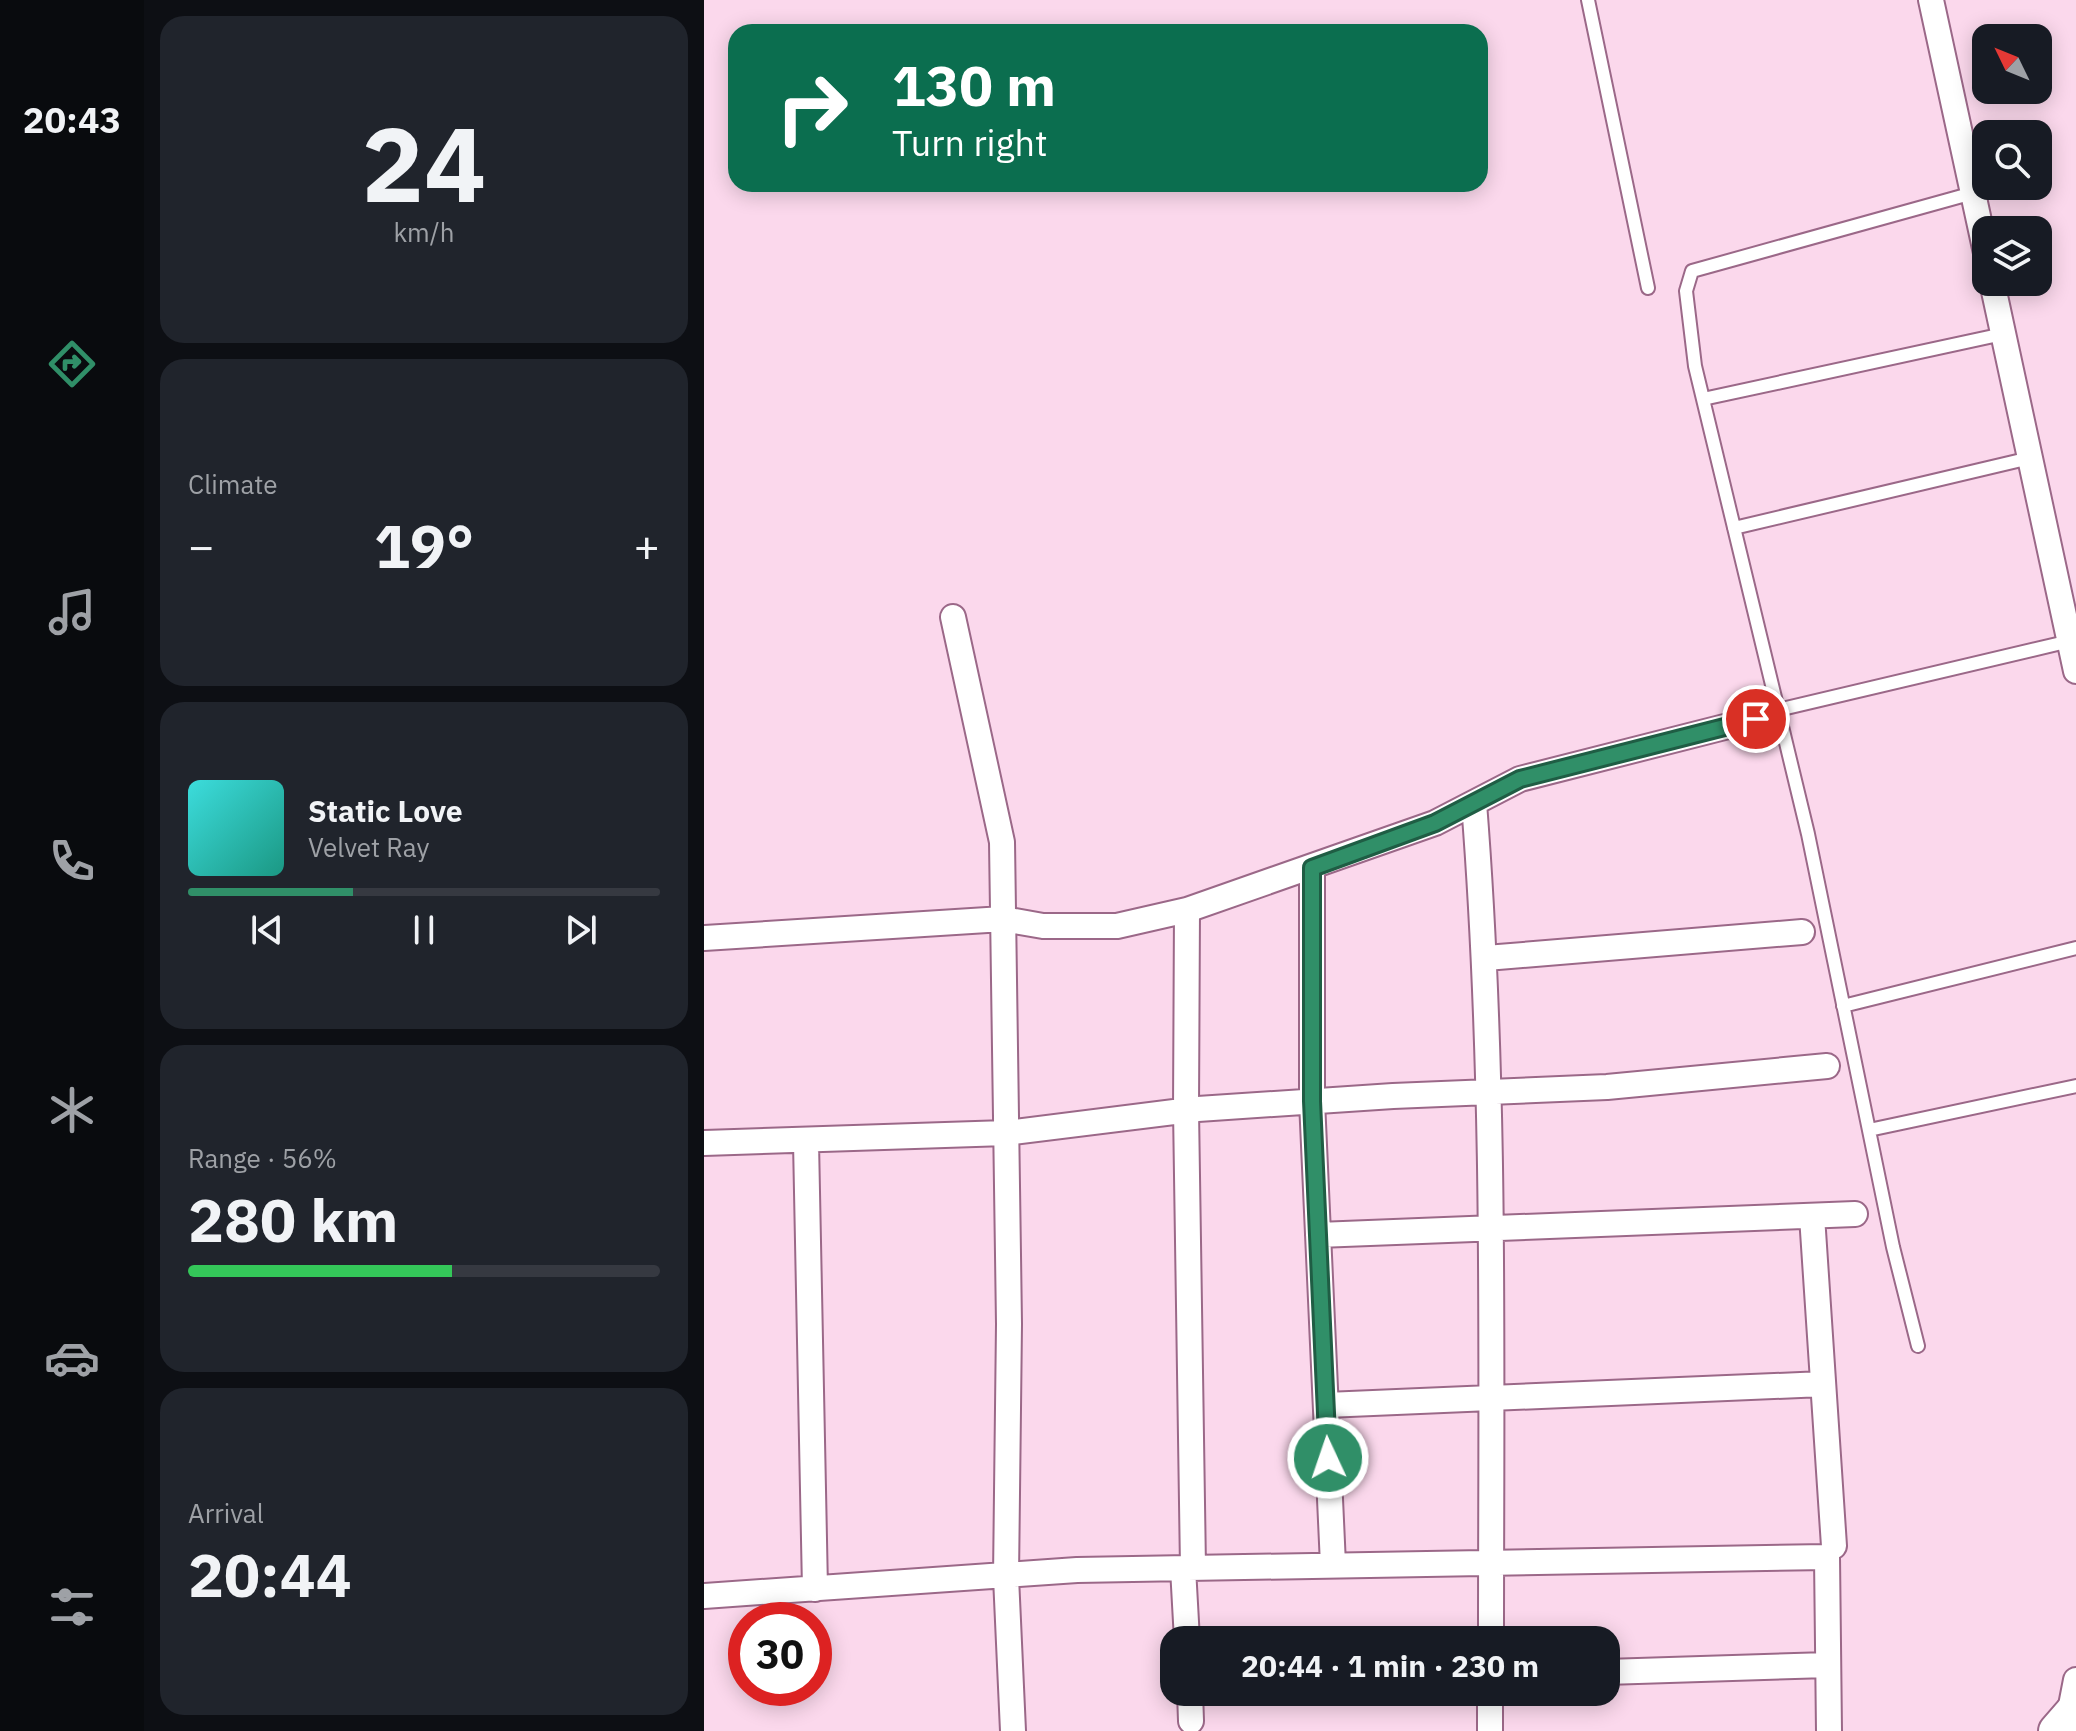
<!DOCTYPE html>
<meta charset="utf-8">
<style>
:root{--surface:#171b24;--page:#20242c;--text:#f1f3f6;--muted:#9ea1a6;--line:#363941;--accent:#308f68}
body{margin:0;font-family:"IBM Plex Sans",sans-serif;background:var(--page);color:var(--text);height:100vh;display:flex;flex-direction:column;font-size:30px;white-space:nowrap}
*{box-sizing:border-box;margin:0}
p{font-size:26px;color:var(--muted)}
.icon{flex:none;width:44px;height:44px;fill:none;stroke:currentColor;stroke-width:2;stroke-linecap:round;stroke-linejoin:round}
.map{position:relative;flex:1;overflow:hidden}
.details{display:flex;flex-direction:column;gap:16px;padding:16px;background:#0d0f14;width:560px}
.details>*{flex:none}
.top-card{position:absolute;left:24px;top:24px;width:760px;height:168px;border-radius:24px;box-shadow:0 4px 20px #0003;background:#0b6e4f;color:#fff;overflow:hidden}
.needle{width:52px;rotate:313deg}
.tools{position:absolute;left:1268px;top:24px;display:grid;gap:16px}
.tools a{display:grid;place-items:center;width:80px;height:80px;border-radius:16px;background:var(--surface);box-shadow:0 4px 20px #0003;font-size:40px}
.speed{position:absolute;left:24px;top:1602px;display:flex;gap:16px;font-size:40px;font-weight:700;text-align:center}
.speed>*{display:grid;place-content:center;width:104px;height:104px;border-radius:50%;background:var(--surface);box-shadow:0 4px 20px #0003;line-height:1}
.speed .limit{border:12px solid #d22;background:#fff;color:#111}
.pin{position:absolute;display:grid;place-items:center;width:68px;height:68px;color:#fff;margin:-34px;border:4px solid #fff;border-radius:50%;box-shadow:0 2px 8px #0007}
.me{position:absolute;width:88px;margin:-44px;rotate:357deg;stroke-linejoin:round;filter:drop-shadow(0 0 6px #0008)}
.turn{display:flex;align-items:center;gap:28px;height:168px;padding:0 32px;font-size:36px}
.turn .icon{width:104px;height:104px;stroke-width:2.5}
.turn b{display:block;font-size:56px;line-height:68px}
.big{font-size:60px;font-weight:700;line-height:1.1}
.details .tile{flex:1;display:flex;flex-direction:column;justify-content:center;gap:12px;min-width:0;padding:0 28px;border-radius:24px;background:var(--page)}
.details .dial{align-items:center;gap:0}
.dial b{font-size:104px;line-height:1}
.song{display:flex;align-items:center;gap:24px}
.cover{width:96px;height:96px;border-radius:12px;background:linear-gradient(135deg,hsl(180 70% 55%),hsl(170 70% 35%))}
.played{height:8px;border-radius:4px;background:linear-gradient(90deg,var(--accent) 35%,var(--line) 35%)}
.keys{display:flex;justify-content:space-around;direction:ltr}
.heat{display:flex;justify-content:space-between;align-items:center;font-size:44px;direction:ltr}
.charge{height:12px;border-radius:6px;background:linear-gradient(90deg,#34c759 56%,var(--line) 0)}
.trip{position:absolute;left:456px;top:1626px;width:460px;height:80px;border-radius:24px;background:var(--surface);box-shadow:0 4px 20px #0003;font-weight:700;line-height:80px;text-align:center}
main{display:flex;flex:1;min-height:0}
.dock{display:flex;flex-direction:column;width:144px;justify-content:space-around;align-items:center;background:#090b0e;color:var(--muted)}
.dock .icon{width:56px;height:56px}
.dock .current{color:var(--accent)}
.dock b{font-size:36px;color:var(--text)}
.map>svg:first-child{display:block}
.lines{fill:none;stroke-linecap:round;stroke-linejoin:round}
.lane-casing{stroke:#9b6888;stroke-width:16}
.street-casing{stroke:#9b6888;stroke-width:28}
.secondary-casing{stroke:#9b6888;stroke-width:38}
.lane{stroke:#fff;stroke-width:12}
.street{stroke:#fff;stroke-width:24}
.secondary{stroke:#fff;stroke-width:34}
.route-casing{stroke:#1f5d44;stroke-width:20}
.route{stroke:#308f68;stroke-width:14}
</style>
<main>
<nav class="dock">
<b>20:43</b>
<svg class="icon current" aria-label="directions" viewBox="0 0 24 24"><path d="M12 3l9 9-9 9-9-9zM9 14v-3h6M13 9l2 2-2 2"/></svg>
<svg class="icon" aria-label="music" viewBox="0 0 24 24"><path d="M9 18V5l10-2v13"/><circle cx="6" cy="18" r="3"/><circle cx="16" cy="16" r="3"/></svg>
<svg class="icon" aria-label="phone" viewBox="0 0 24 24"><path d="M5 4h4l2 5-3 2q2 4 5 5l2-3 5 2v4C11 20 4 13 5 4z"/></svg>
<svg class="icon" aria-label="climate" viewBox="0 0 24 24"><path d="M12 3v18M4 7l16 10M4 17L20 7"/></svg>
<svg class="icon" aria-label="car" viewBox="0 0 24 24"><path d="M5 17H2v-5l4-1 3-4h7l3 4 3 1v5h-3M9 17h6M6 11h13"/><circle cx="7" cy="17" r="2"/><circle cx="17" cy="17" r="2"/></svg>
<svg class="icon" aria-label="filters" viewBox="0 0 24 24"><path d="M4 7h16M4 17h16"/><circle cx="9" cy="7" r="2"/><circle cx="15" cy="17" r="2"/></svg>
</nav>
<section class="details">
<div class="tile dial"><b>24</b><p>km/h</p></div>
<div class="tile"><p>Climate</p>
<div class="heat"><a>−</a><b class="big">19°</b><a>+</a></div>
</div>
<div class="tile">
<div class="song"><i class="cover"></i><div><b>Static Love</b><p>Velvet Ray</p></div></div>
<div class="played"></div>
<div class="keys"><svg class="icon" aria-label="previous" viewBox="0 0 24 24"><path d="M18 5L8 12l10 7zM5 5v14"/></svg><svg class="icon" aria-label="pause" viewBox="0 0 24 24"><path d="M8 5v14M16 5v14"/></svg><svg class="icon" aria-label="next" viewBox="0 0 24 24"><path d="M6 5l10 7-10 7zM19 5v14"/></svg></div>
</div>
<div class="tile"><p>Range · 56%</p><b class="big">280 km</b><div class="charge"></div></div>
<div class="tile"><p>Arrival</p><b class="big">20:44</b></div>
</section>
<div class="map">
<svg width="1372" height="1731" viewBox="0 0 1372 1731">
<rect width="100%" height="100%" fill="#fbd8ec"/>
<g class="lines">
<defs>
<path id="lane" d="M884,0l60,288
M999,399l300,-65
M1030,528l296,-70
M1074,710l292,-69
M1139,1006l233,-58
M1165,1130l207,-44
M1214,1346l-25,-99 -85,-413 -113,-468 -9,-75 6,-20 281,-78"/>
<path id="street" d="M1227,0l55,253
M1288,282l84,389
M249,617l49,225 7,482 -3,253 7,154
M770,803c22,279 17,558 17,837
M608,868v233l21,464
M483,910l-1,200 7,458
M0,938l299,-19 40,7h74l70,-16 248,-87 85,-44 236,-60
M782,958l316,-26
M102,1142l9,447
M0,1143l302,-10 192,-24 195,-13 214,-9 220,-21
M1108,1216l22,330
M614,1235l537,-21
M622,1405l497,-21
M479,1568l4,72
M0,1596l373,-26 750,-13 2,174
M902,1672l222,-7
M486,1692l1,29
M1365,1716l7,-36
M786,1731v-39"/>
<path id="secondary" d="M1352,1731l20,-23"/>
</defs>
<use href="#lane" class="lane-casing"/>
<use href="#street" class="street-casing"/>
<use href="#secondary" class="secondary-casing"/>
<use href="#lane" class="lane"/>
<use href="#street" class="street"/>
<use href="#secondary" class="secondary"/>
</g>
<g class="lines">
<defs>
<path id="route" d="M624,1458l-16,-357v-233l123,-45 85,-44 236,-60"/>
</defs>
<use href="#route" class="route-casing"/>
<use href="#route" class="route"/>
</g>
</svg>
<div class="tools">
<a><svg class="needle" viewBox="-14 -14 28 28"><path d="M0-13l5 13h-10z" fill="#e53935"/><path d="M0 13l5-13h-10z" fill="#9ea1a6"/></svg></a>
<a><svg class="icon" aria-label="search" viewBox="0 0 24 24"><circle cx="10" cy="10" r="6"/><path d="M15 15l6 6"/></svg></a>
<a><svg class="icon" aria-label="layers" viewBox="0 0 24 24"><path d="M12 4l9 5-9 5-9-5zM3 14l9 5 9-5"/></svg></a>
</div>
<div class="speed"><div class="limit">30</div></div>
<div class="pin" style="left:1052px;top:719px;background:#d93025"><svg class="icon" aria-label="arrive" viewBox="0 0 24 24"><path d="M6 21V4h12l-3 4 3 4H6"/></svg></div>
<svg class="me" style="left:624px;top:1458px" viewBox="-20 -20 40 40"><circle r="17" fill="#308f68" stroke="#fff" stroke-width="3"/><path d="M0-11L8 9 0 5-8 9z" fill="#fff"/></svg>
<div class="trip">20:44 · 1 min · 230 m</div>
<div class="top-card">
<div class="turn"><svg class="icon" aria-label="right" viewBox="0 0 24 24"><path d="M7 20v-9h11M14 6l5 5-5 5"/></svg><div><b>130 m</b>Turn right</div></div>
</div>
</div>
</main>
